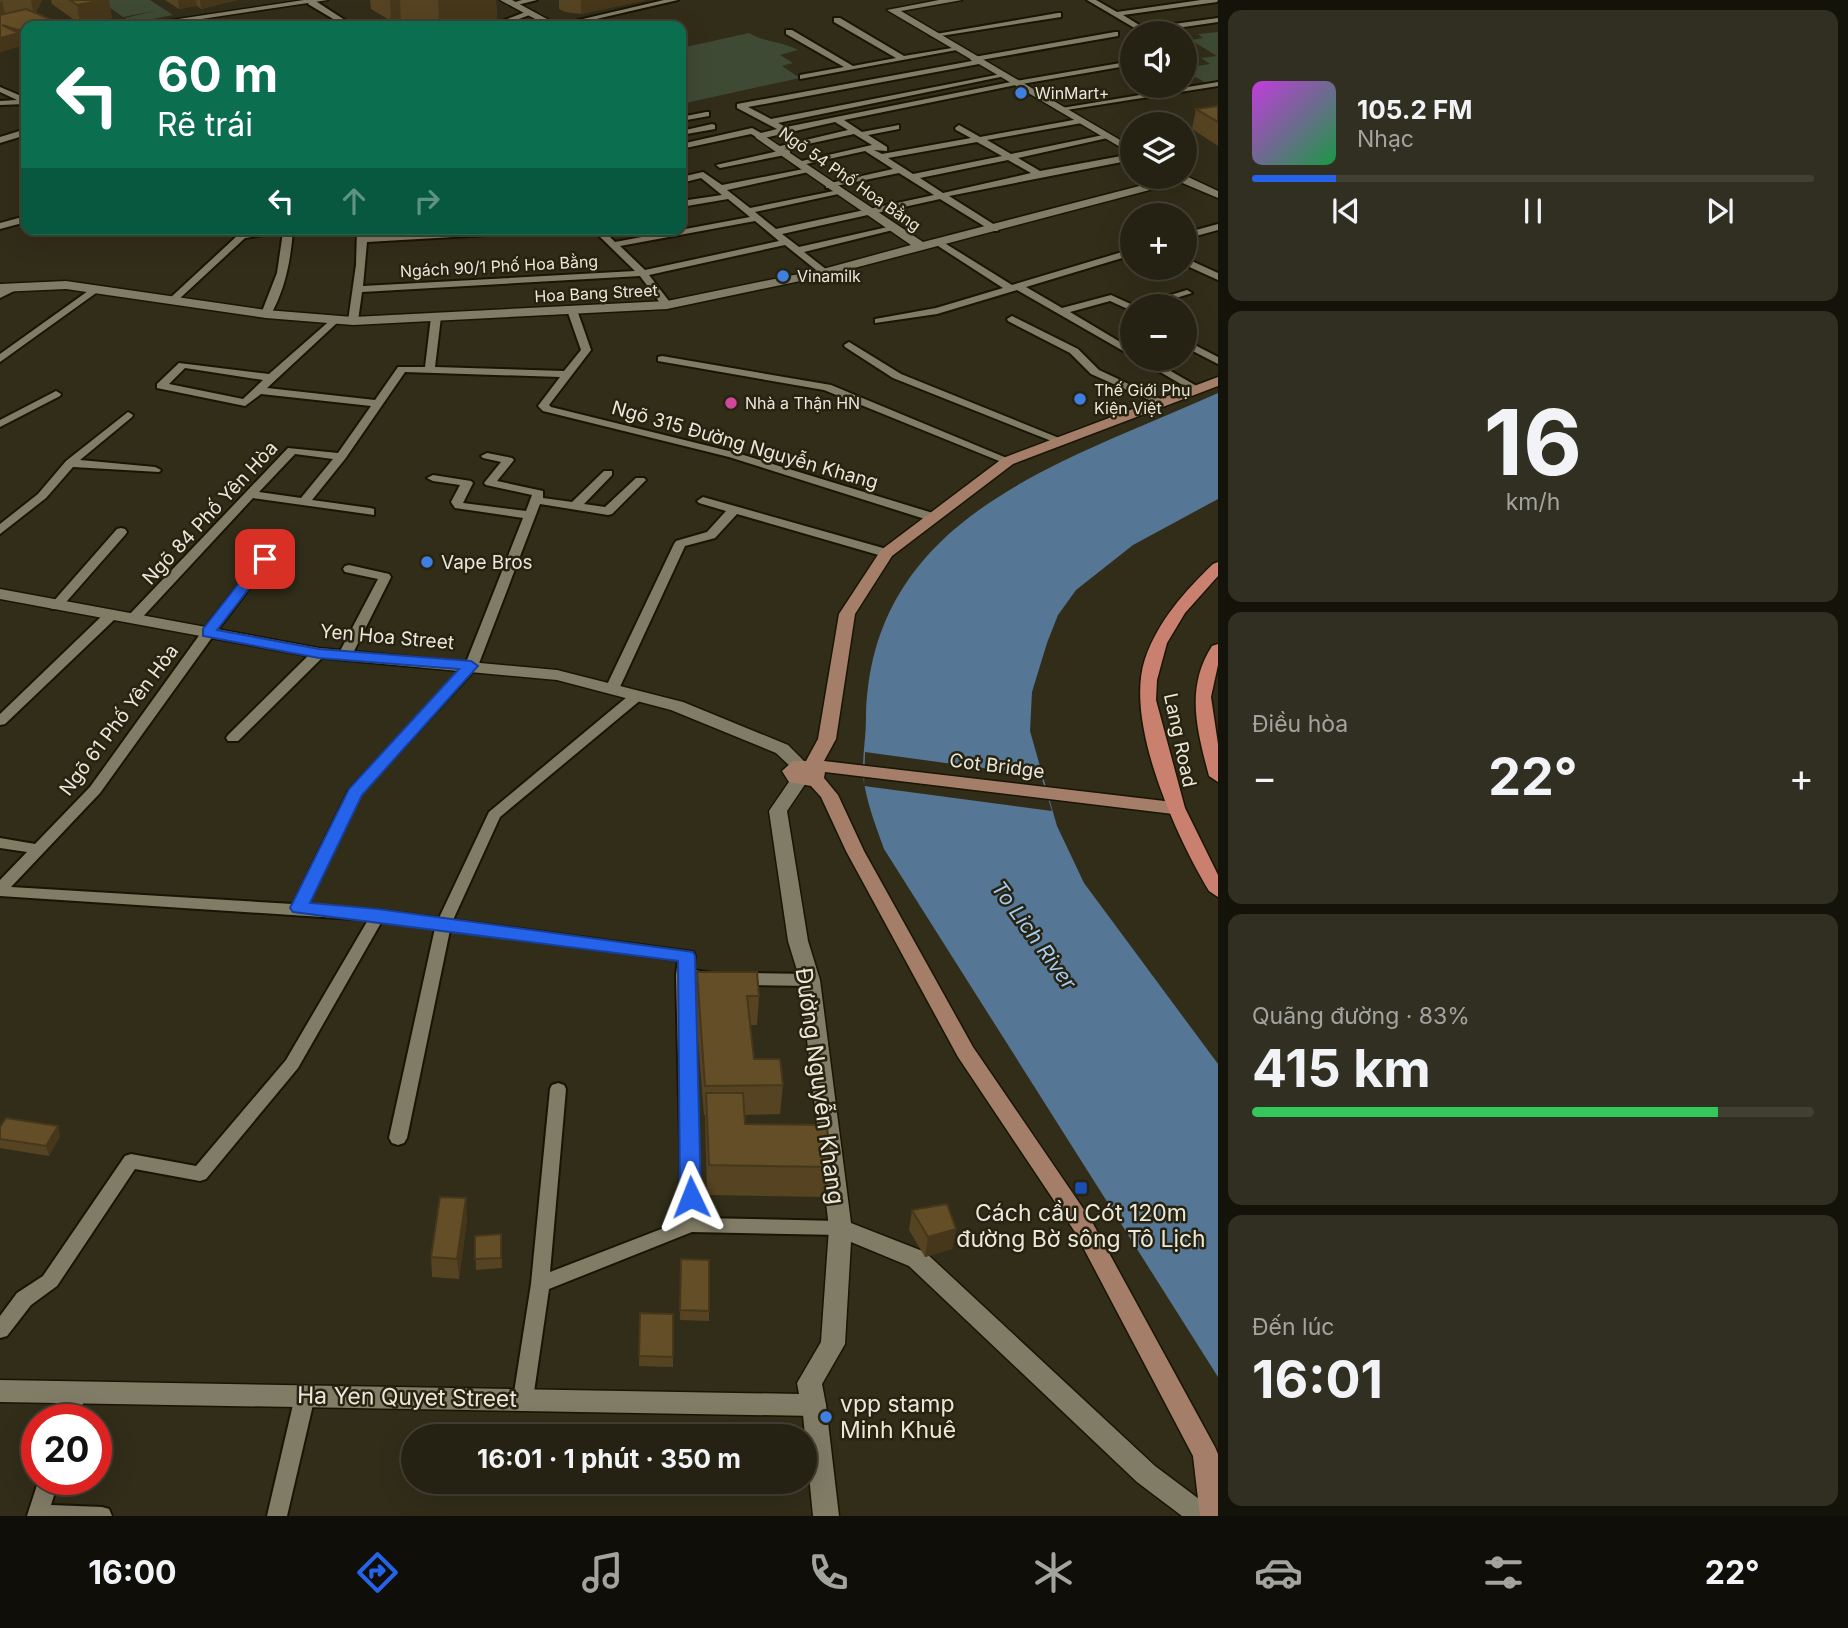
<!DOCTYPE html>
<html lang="vi">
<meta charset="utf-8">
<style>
:root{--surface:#252213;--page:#312f21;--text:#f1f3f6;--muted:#a3a4a0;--line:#423f33;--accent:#2563eb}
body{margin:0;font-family:Inter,sans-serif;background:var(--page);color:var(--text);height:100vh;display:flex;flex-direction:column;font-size:26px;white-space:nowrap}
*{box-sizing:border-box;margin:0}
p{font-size:23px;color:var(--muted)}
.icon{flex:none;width:38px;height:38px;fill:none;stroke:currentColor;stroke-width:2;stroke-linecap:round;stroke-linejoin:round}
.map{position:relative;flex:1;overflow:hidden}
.drawer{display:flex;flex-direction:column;gap:10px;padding:10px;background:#14130a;width:630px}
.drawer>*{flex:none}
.banner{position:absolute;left:21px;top:21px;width:665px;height:214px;border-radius:14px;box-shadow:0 7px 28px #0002,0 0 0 2px var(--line);background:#0b6e4f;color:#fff;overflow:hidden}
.tools{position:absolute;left:1120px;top:21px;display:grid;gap:14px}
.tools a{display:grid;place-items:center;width:77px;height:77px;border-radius:50%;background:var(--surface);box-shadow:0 7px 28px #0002,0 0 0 2px var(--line);font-size:35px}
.speed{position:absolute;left:21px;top:1404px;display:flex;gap:14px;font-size:35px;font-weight:700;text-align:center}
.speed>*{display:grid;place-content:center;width:91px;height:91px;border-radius:50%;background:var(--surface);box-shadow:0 7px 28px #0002,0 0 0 2px var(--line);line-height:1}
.speed .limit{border:10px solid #d22;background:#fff;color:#111}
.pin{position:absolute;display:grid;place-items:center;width:60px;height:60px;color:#fff;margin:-30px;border-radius:14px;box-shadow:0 4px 10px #0006}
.me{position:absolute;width:77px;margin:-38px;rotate:358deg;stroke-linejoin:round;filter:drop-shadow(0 0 5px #0008)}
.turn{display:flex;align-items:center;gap:24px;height:147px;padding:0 21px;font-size:32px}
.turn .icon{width:91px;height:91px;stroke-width:2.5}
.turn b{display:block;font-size:49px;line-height:60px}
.lanes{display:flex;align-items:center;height:66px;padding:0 21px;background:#0003;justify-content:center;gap:35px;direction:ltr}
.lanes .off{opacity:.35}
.big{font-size:52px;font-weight:700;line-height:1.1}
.drawer .widget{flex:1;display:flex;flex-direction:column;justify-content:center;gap:10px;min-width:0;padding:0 24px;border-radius:14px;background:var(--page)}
.drawer .dial{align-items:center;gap:0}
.dial b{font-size:91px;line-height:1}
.song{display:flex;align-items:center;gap:21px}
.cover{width:84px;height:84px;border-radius:10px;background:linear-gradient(135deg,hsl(290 70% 55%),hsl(140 70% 35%))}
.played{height:7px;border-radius:4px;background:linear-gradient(90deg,var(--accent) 15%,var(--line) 15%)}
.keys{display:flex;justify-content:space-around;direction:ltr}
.heat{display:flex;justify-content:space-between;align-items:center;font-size:38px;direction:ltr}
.charge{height:10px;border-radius:5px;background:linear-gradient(90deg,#34c759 83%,var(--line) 0)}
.trip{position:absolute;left:401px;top:1424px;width:416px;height:70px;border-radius:35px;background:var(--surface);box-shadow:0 7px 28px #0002,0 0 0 2px var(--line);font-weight:700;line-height:70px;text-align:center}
.dock{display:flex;height:112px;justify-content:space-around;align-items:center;background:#0f0e08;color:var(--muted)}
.dock .icon{width:49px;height:49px}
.dock .selected{color:var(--accent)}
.dock b{font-size:32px;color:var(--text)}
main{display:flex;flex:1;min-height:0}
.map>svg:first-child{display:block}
.green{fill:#3f4a35}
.water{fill:#567696}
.pier{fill:#312d19}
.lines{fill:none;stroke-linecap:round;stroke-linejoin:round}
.service-casing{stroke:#191503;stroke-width:4}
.minor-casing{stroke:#191503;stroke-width:3}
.tertiary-casing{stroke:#191503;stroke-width:3}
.secondary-casing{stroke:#191503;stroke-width:3}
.primary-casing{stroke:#191503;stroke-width:3}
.service{fill:#807c66;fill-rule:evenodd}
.minor{fill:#807c66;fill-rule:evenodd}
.tertiary{fill:#807c66;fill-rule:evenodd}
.secondary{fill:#a57e6a;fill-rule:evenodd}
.primary{fill:#ca806e;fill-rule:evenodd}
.wall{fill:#564322}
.shaded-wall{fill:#46371b}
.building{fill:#644e27;stroke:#46371b;stroke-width:2}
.route{fill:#2563eb;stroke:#184099;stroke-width:2}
.shop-dot{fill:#3f7fe0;stroke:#272310;stroke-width:2.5}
.hotel-dot{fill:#d1479c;stroke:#272310;stroke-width:2.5}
.transit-dot{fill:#1a4fb4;stroke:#272310;stroke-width:2.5}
.labels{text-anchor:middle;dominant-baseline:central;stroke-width:5;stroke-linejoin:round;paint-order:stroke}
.far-poi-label{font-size:16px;fill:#eae7db;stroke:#272310;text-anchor:start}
.far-street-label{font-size:16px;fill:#eae7db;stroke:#272310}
.street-label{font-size:19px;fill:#eae7db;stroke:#272310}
.poi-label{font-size:19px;fill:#eae7db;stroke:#272310;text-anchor:start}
.water-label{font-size:21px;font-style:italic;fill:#a3cdf7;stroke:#272310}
.near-street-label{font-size:23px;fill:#eae7db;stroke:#272310}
.near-poi-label{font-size:23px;fill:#eae7db;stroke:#272310}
</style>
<main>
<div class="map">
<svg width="1218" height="1516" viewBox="0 0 1218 1516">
<rect width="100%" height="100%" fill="#312d19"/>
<path class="green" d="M99,0h51l23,15 -41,8 -7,-5 30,-7 -32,6z
M1218,32v55l-3,1 -30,-17v-3l25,-4 -9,-6 16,-2 -26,-16 12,-2 -5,-4z
M749,33c17,10 32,8 49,17l-18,5 13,8 -11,3 18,12 -119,26v-56z"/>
<path class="water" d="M1218,393v106l-85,46 -57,45 -18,25 -11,28 -15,49 -2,39 27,95 27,57 134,181v313l-334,-528c-7,-20 -15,-40 -19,-61 -5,-21 1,-47 1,-69 3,-204 197,-256 352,-326z"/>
<path class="pier" d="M865,752l176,24 11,35 -188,-25z"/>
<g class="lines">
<defs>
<path id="service" d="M310,0h4l40,26h-9l-37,-22z
M522,0h15l-24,6 -4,-2z
M664,0h14l-112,26h-13z
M1087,0h9l21,12 84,-12h17l-1,2 -94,13 21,13 74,-10v4l-75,11z
M528,11l7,2 -35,13h-11z
M1058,13h3v4l-127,20 -4,-2z
M834,18h6l64,38 54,-9 4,2 -162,30v-4l44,-8 -58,-33v-4h6l61,36 43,-8 -62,-36z
M1115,32h3v4l-137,24 2,2 -4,2 -231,43 23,12 230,-45 4,2 -227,47 8,4 230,-46 116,-20v4l-116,20 -172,35 18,12 37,-7v4l-31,6 19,12v4l-13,-1 8,4 89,-16 -15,-8 -1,-2 4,-3 21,12 99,-18h3v4l-95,17 24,14 97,-20 4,3 -94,21 22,13 92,-17v6l-183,36 49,31v4h-6l-52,-32 -158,35 17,13 93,-21 5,3 -93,23 23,18v4h-6l-36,-29 -136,30 23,30 -5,3 -4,-1 -23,-31 -278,16 -4,29 -5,3 -5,-3 8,-56 1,-36h8l1,7 121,-7h58l-4,3 -174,10 -4,44 272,-15 -43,-42h10l13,13 135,-25 -22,-18 -47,8v-6l41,-6 -21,-17 -20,5v-6l22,-5 19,13 87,-17 4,3 -86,19 23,18 89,-18 4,3 -88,19 21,17 158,-34 -35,-22 -73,15v-4l67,-15 -28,-18 -68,15 -4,-3 79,-18 -18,-11 -74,16 -4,-3 72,-17 -13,-8 -75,17 -9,-5 -70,15v-5l71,-16 9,5 16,-4 -40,-21v-4l235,-43 -2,-2 4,-2zM977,142l25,14 -89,18 -25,-16zM1008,160l23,13 -88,20 -23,-15zM755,221l24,20 -134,29 -25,-24z
M1218,82v4l-158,25 -4,-2z
M0,87l26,11v6l-26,1v-4l17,-1 -17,-8z
M706,112h3v4l-28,5v-4z
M712,124l3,1v4l-34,6v-4z
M26,129v6l-26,8v-6z
M787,149l3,1v4l-70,14 -4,-3z
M26,216v6l-26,7v-6z
M1218,224v6l-33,9v-6z
M231,229h10l3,4 22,-4h27c-2,31 -8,61 -23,87l-9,-2 16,-41 6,-41 -38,6 -68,63 -8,-2 68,-63z
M938,239l74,46 120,-36v6l-106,32 36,21 49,-13 24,11 52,-16 5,3 -42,13h-18v5l-22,-10 -40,11 62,37v7l-115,-66 -80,24 -62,9v-4l61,-11 67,-20 -68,-44v-4z
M1185,258l33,15v7l-33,-15z
M13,285l3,1v4l-16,8v-7z
M95,286l8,2 -103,74v-8z
M572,307l5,3 14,40 -42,55 2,2 186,46 199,61 2,3 -2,3h-8l-199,-63 -186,-46 -5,-5 22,-29 -155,-5 -60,87 -33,41 58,8 4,1v6l-121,-17 -115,124h-10l-1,-3 1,-3 160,-168 50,5 33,-47 -110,-12 -16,12 -88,-18v-4l22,-21 90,11 65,-57 4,1v4l-71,66 108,12 23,-33h27l6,-50 5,-3 5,3 -6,50 129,4 17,-21 -14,-40zM185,368l78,12 -20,19 -74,-15zM295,454l38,5 -32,39 -42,-6z
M1012,316l66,33 21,21 66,31 -5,3 -4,-1 -65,-29 -21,-21 -62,-32 -1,-2z
M1185,340l33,17v7l-33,-17z
M849,342l52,32 163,66 -2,2h-8l-161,-64 -48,-31 -1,-2z
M662,356l169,29 183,76 -2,2h-8l-180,-73 -166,-29v-4z
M1138,359h12l50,29 -5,3 -4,-1z
M56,391l5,3 -1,2 -60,31v-7z
M128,412l5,3 -1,2 -52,43 75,7 6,3 -2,2 -86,-5 -27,31 -46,36v-10l38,-30 28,-33z
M487,453l25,5 2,2 -17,21 46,10v7l29,4 32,-31h8v4l-28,29 21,3 31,-29h8l2,2 -34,34 -4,1 -68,-11 -62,162 -118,129 -52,110 70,5 61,8 50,-106 144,-120h10l2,3 -2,3 -143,119 -47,103 240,32 2,4 -2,14 27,4 2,4 -2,4 -6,2 -22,-3 8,237 140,3 6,2 3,5 -3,5 -6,2 -148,-3 -143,57 -16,110 -3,6 -7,3 -7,-3 -3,-6 18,-115 19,-195 2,-4 6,-2 6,2 2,4 -16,183 132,-51 -6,-246 2,-15 -228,-30 -43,208 -3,5 -6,2 -6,-2 -3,-5 46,-210 -53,-7 -84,147 -92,111 -6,2 -65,-12 -78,117 -26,19 -24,31 -7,2v-22l17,-23 26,-17 82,-120 6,-2 65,12 90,-106 82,-140 -368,-24v-16l27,-28 -27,-4v-10l35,6 55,-57 113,-157 72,-92 4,-1 6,4 -2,3 -70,92 -113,157 -89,94 282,17 56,-114 116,-125 58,-147 -68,-10 -4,-6 9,-17 -27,-4 -6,-3 6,-3 38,6 2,2 -10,20 63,8 6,-16 -46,-10 -2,-2 17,-21 -18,-4 -2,-2z
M703,497l187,53 2,3 -6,4 -4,-1 -145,-42 -22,24 -30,8 -66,143 -7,4 -5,-1 -2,-3 69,-145 2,-3 31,-9 19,-21 -27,-8 -2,-2z
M121,528l4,1 2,3 -2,3 -65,74h-8l-2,-3 2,-3 65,-74z
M349,565l40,9 2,3 -39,78 -7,4 -7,-4 40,-76 -33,-7 -2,-3 2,-3z
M110,612l5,1 1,3 -1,3 -110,105 -5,1v-11l105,-101z
M319,649l7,4 -2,3 -86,85h-10l-2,-3 2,-3 86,-85z
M741,973l69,1 6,2 2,4 -2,4 -6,2 -69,-1 -6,-2 -2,-4 2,-4z
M76,1385l7,3 3,6 -8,25h-20l11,-31z
M305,1387l7,3 3,6 -28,120h-20l28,-120 3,-6z
M39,1479h20l-8,26 51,2 7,2 3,7h-85z"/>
<path id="minor" d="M304,0h24l-173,26h-23z
M500,0h12l48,26h-12z
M939,0h23l-61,11 231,136v7l-245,-144z
M760,133l163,109 251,-65 12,-1 32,15v7l-38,-16 -356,94 -157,33 -314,16 -87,-7 -200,-29 -66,3v-8l66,-3 200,29 87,7 314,-16 156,-32 88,-24 -155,-107 -1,-2z
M0,589l319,59 238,22 126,32 105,43 20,20 -9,5 -6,-1 -17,-16 -105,-43 -114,-30 -238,-22 -319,-59z
M814,1394l9,3 3,8 13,111h-26l-11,-111 3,-8z"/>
<path id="tertiary" d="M799,774l9,6 -21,31 21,130 12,39 31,243 74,29 230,214 56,42 4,8h-33l-45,-34 -228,-216 -58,-24 -6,102 -23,40 4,21 -3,8 -9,3 -814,-14v-22l799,14 -2,-11 24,-41 8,-114 -29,-248 -12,-39 -19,-130 24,-35z"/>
<path id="secondary" d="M1218,377v9l-205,78 -121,92 -37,58 -19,125 -12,22 349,41 9,6 -9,6 -348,-42 -1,6 14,17 26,56 109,196 118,173 124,227 3,7v62h-18l-7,-60 -118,-224 -117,-175 -112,-206 -25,-54 -10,-11 -22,-4 -7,-11 11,-10h13l12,-22 21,-125 42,-64 122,-92z"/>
<path id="primary" d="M1218,562v14l-33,37 -18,30 -10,37 -1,20 29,108 33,67v22l-9,-6c-33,-55 -85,-169 -64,-232 13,-38 40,-68 68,-95z
M1218,644v21l-7,32 7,47v38l-9,-6c-12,-46 -24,-88 3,-130z"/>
</defs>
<use href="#service" class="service-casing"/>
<use href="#minor" class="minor-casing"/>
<use href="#tertiary" class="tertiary-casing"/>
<use href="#secondary" class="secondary-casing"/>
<use href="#primary" class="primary-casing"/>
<use href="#service" class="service"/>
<use href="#minor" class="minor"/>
<use href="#tertiary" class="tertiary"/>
<use href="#secondary" class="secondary"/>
<use href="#primary" class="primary"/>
</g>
<path class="wall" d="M0,0h42l-6,13 19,8v5h-29v16l-5,1v3l-21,6z
M51,0h58l3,18 -32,6 -28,-20z
M165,0h72l-36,9 -4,-3 -18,3z
M370,0h126l1,19 -20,7h-69v-3l-7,-4 -10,2 -20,-12z
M559,0h87l-65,14 -16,-2 -6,-3z
M1218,106v40l-26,-17 4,-20z
M697,972l62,24 -2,29h-7l4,34 29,26 -3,29 -36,1 1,9 85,43 -3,30 -120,-2 -2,-80h-1l-9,-113z
M58,1126l2,10 -11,20 -49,-8v-21z
M912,1210l44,19 -4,20 -27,8 -16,-27z
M467,1219l-8,60 -27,-2 -1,-20z
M501,1234l1,34 -26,2 -1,-34z
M681,1259l28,52v10l-29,-1z
M640,1313l33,1v53l-34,-1z"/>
<path class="shaded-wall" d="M2,0l4,18 -6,3v-18z
M31,0h11l-8,17z
M103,0h6l3,18 -32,6 -3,-19z
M178,0h18l1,6 -18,3z
M200,0h37l-36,9z
M390,0h10l1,19 -10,2z
M438,0h58l1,19 -20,7h-38z
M581,0h65l-65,14z
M55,21v5h-22z
M26,28v14l-5,1v3l-21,6v-14l19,-5 -1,-3z
M58,1126l2,10 -11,20 -3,-10z
M466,1198l1,21 -8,60 -2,-20z
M956,1229l-4,20 -27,8 3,-20z"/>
<path class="building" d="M70,0h33l-26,5z
M26,9l29,12 -22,5h-7v2l-8,2 -16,-5 17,8 -19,5v-23z
M1218,106v16l-22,-13z
M697,972h60l2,24h-12l7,63h26l3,26 -78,1z
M706,1093h37l2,31 82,1 3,42 -121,-2z
M6,1118l52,8 -12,20 -46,-7v-12z
M440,1197l26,1 -9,61 -26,-2z
M947,1204l9,25 -28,8 -16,-27z
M501,1234v24l-26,1v-23z
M681,1259l28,1v51l-29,-1z
M640,1313l33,1v43l-34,-1z"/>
<path class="route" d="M265,555l7,4 -55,71 102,19 152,12 7,5 -116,129 -52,108 68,6 315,43 2,4 6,241 -3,6h-15l-3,-6 -2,-236 -385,-49 -3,-4 59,-119 110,-120 -140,-11 -116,-22v-7l57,-73z"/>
<g class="shop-dot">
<circle cx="1021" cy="93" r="7"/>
<circle cx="783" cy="276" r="7"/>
<circle cx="1080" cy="399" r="7"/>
<circle cx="427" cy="562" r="7"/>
<circle cx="826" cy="1417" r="7"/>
</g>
<circle class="hotel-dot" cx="731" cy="403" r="7"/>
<rect class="transit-dot" x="1074" y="1181" width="14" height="14" rx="3.5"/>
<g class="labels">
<g class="far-poi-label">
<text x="1035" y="93">WinMart+</text>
<text x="797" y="276">Vinamilk</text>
<text x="1094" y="390">Thế Giới Phụ<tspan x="1094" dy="18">Kiện Việt</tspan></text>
<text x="745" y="403">Nhà a Thận HN</text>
</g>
<g class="far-street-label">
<text transform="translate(850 179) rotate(35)">Ngõ 54 Phố Hoa Bằng</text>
<text transform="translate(499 266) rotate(-3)">Ngách 90/1 Phố Hoa Bằng</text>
<text transform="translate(596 293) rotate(-3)">Hoa Bang Street</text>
</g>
<g class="street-label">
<text transform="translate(745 445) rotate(16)">Ngõ 315 Đường Nguyễn Khang</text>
<text transform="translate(210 513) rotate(-47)">Ngõ 84 Phố Yên Hòa</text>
<text transform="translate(387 637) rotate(5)">Yen Hoa Street</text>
<text transform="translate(119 720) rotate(-53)">Ngõ 61 Phố Yên Hòa</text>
<text transform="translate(1180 740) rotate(78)">Lang Road</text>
<text transform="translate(997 766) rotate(7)">Cot Bridge</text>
</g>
<g class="poi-label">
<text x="441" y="562">Vape Bros</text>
</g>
<g class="water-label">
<text transform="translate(1034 935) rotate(54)">To Lich River</text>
</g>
<g class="near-street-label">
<text transform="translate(820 1086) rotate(82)">Đường Nguyễn Khang</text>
<text transform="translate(407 1397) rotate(1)">Ha Yen Quyet Street</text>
</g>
<g class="near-poi-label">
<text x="1081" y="1213">Cách cầu Cót 120m<tspan x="1081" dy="26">đường Bờ sông Tô Lịch</tspan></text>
<text x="840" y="1404" text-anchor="start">vpp stamp<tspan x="840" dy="26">Minh Khuê</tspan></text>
</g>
</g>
</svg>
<div class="tools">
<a><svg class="icon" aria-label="sound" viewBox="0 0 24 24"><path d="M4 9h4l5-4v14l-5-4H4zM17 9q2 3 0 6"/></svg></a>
<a><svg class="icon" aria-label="layers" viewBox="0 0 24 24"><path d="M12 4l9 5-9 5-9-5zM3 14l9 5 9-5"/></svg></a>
<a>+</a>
<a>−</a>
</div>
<div class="speed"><div class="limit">20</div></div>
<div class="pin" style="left:265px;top:559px;background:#d93025"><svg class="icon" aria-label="arrive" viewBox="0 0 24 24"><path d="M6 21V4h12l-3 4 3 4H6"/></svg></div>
<svg class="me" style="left:691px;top:1197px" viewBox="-20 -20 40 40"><path d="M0-17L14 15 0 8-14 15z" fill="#2563eb" stroke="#fff" stroke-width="4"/></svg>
<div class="trip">16:01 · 1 phút · 350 m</div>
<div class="banner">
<div class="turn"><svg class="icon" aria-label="left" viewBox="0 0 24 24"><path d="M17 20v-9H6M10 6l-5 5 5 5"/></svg><div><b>60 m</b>Rẽ trái</div></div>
<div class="lanes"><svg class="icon" aria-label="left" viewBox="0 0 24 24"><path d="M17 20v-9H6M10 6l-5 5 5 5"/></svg><svg class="icon off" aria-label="ahead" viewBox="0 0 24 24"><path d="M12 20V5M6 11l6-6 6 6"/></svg><svg class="icon off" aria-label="right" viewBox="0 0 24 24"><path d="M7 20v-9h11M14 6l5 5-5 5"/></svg></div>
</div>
</div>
<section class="drawer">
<div class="widget">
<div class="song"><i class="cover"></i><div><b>105.2 FM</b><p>Nhạc</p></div></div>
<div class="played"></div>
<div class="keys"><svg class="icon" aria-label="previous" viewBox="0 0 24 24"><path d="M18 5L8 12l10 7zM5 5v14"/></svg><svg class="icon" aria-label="pause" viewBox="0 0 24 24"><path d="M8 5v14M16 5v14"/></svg><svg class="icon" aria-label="next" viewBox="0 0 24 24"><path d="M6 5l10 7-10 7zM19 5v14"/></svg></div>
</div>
<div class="widget dial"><b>16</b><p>km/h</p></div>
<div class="widget"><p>Điều hòa</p>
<div class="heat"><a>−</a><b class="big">22°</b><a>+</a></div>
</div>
<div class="widget"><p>Quãng đường · 83%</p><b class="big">415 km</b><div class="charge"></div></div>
<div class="widget"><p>Đến lúc</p><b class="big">16:01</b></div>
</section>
</main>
<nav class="dock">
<b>16:00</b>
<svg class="icon selected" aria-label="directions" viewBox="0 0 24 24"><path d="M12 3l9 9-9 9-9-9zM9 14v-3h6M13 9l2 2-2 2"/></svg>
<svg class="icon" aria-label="music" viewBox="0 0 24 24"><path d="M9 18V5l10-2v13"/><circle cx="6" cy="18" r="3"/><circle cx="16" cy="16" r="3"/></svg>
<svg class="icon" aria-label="phone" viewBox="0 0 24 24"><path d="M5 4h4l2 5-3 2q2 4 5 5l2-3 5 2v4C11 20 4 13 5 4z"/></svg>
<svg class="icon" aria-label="climate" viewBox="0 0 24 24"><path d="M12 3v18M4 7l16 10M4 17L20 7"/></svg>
<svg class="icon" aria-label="car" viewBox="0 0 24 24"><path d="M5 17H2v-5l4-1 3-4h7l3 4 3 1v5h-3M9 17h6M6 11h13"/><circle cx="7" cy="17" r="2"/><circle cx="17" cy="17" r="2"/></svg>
<svg class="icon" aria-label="filters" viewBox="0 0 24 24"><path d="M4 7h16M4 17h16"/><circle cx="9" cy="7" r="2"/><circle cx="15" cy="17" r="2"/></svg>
<b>22°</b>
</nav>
